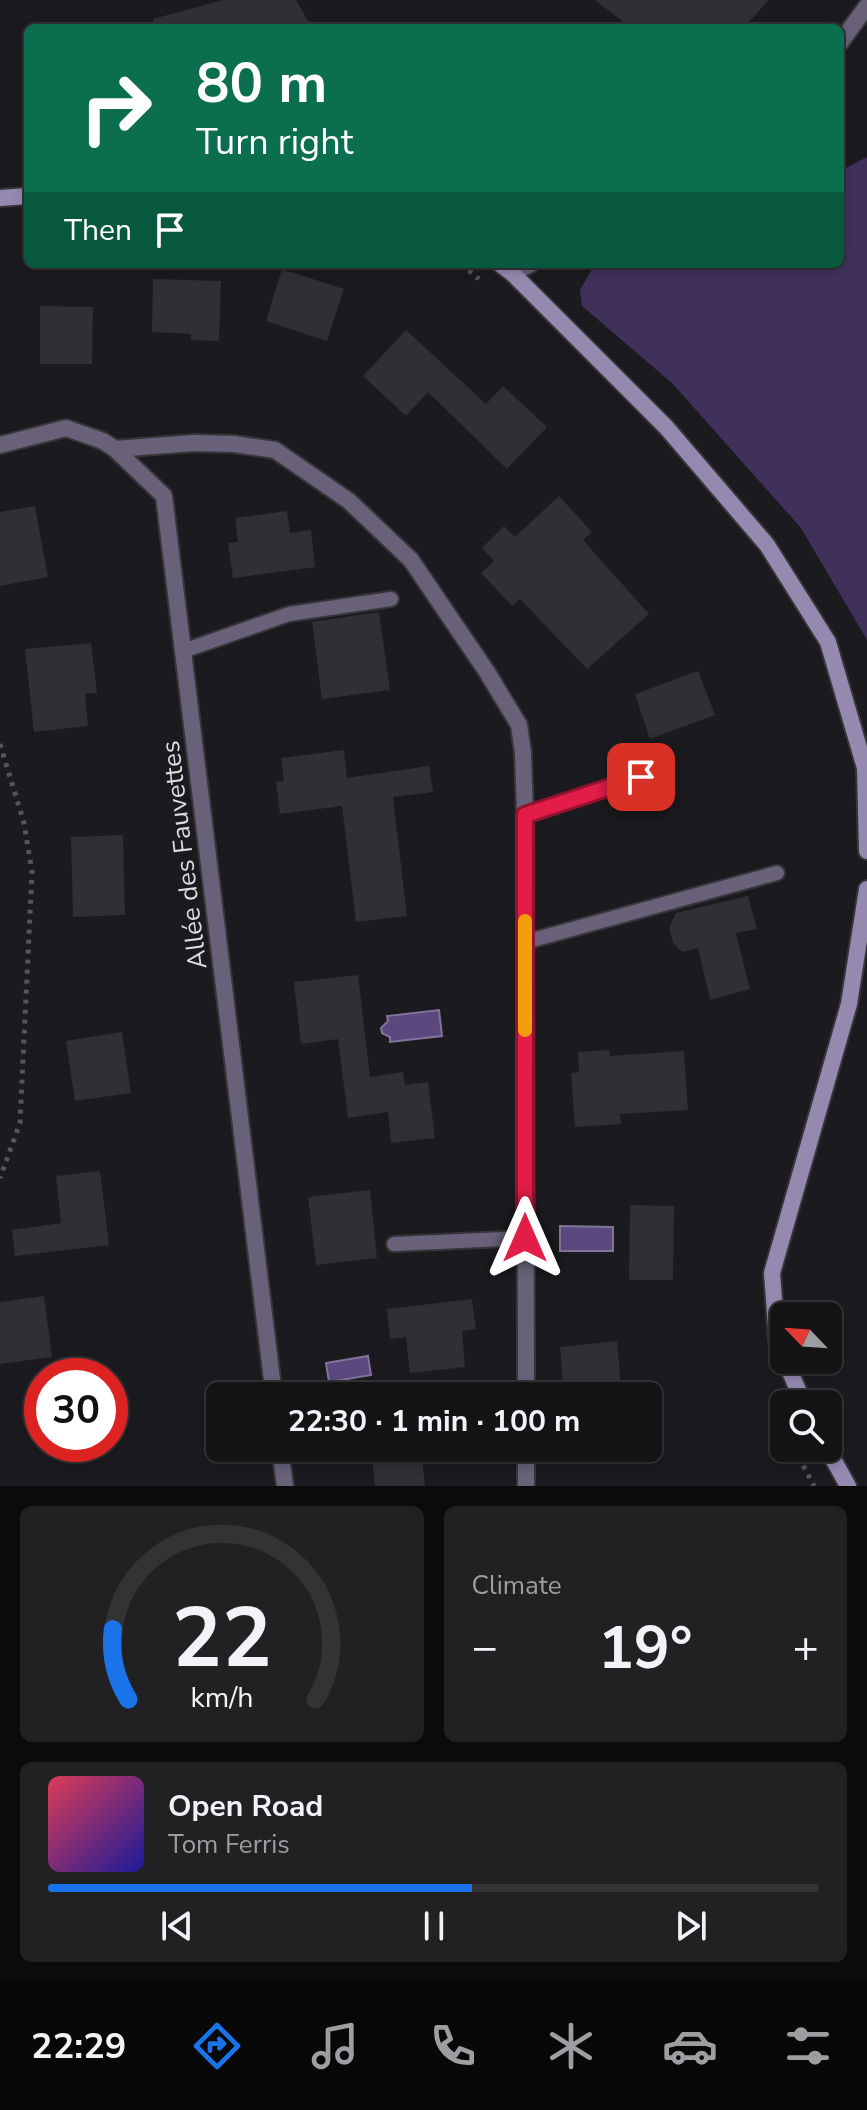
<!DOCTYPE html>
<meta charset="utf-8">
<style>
:root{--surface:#141416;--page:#212123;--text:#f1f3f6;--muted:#9d9ea1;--line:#333335;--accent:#1a73e8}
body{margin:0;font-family:"Nunito Sans",sans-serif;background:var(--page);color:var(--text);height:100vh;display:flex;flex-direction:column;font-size:30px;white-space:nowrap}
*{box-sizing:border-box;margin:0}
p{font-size:26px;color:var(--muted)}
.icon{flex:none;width:44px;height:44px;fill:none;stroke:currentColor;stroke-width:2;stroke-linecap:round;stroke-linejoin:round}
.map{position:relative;height:1486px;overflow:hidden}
.panel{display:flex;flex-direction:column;gap:20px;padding:20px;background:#0b0b0c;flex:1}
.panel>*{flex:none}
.top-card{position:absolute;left:24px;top:24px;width:820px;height:244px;border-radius:12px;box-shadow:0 4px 12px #0003,0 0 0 2px var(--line);background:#0b6e4f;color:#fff;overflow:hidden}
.needle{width:52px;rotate:295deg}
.controls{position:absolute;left:770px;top:1302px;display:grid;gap:16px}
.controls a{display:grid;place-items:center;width:72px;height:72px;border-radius:12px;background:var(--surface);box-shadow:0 4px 12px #0003,0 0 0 2px var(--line);font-size:40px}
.speed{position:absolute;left:24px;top:1358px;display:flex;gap:16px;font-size:40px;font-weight:700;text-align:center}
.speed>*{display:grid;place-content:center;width:104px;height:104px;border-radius:50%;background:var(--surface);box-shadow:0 4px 12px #0003,0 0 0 2px var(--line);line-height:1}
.speed .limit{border:12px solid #d22;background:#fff;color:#111}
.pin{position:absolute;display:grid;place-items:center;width:68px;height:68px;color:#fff;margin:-34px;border-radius:16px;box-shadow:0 4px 12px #0006}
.me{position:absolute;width:88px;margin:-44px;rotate:0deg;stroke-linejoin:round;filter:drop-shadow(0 0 6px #0008)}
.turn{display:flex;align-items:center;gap:28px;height:168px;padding:0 40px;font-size:36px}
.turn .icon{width:104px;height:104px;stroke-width:2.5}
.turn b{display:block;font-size:56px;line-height:68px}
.then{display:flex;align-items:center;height:76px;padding:0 40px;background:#0003;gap:16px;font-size:30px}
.big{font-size:60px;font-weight:700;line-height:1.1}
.panel .widget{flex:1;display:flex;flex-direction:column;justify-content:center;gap:12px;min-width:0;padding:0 28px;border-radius:12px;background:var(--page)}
.panel .dial{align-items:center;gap:0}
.dial svg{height:208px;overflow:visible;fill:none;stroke:var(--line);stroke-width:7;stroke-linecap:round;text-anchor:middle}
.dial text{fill:var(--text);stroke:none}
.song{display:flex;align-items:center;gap:24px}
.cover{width:96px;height:96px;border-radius:12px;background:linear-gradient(135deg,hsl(350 70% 55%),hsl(240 70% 35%))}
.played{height:8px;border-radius:4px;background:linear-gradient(90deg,var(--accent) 55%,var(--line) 55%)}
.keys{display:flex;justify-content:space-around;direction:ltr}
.heat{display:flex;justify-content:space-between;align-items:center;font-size:44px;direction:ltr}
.panel .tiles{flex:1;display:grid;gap:20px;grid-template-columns:1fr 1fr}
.widget:last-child{grid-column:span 2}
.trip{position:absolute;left:206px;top:1382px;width:456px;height:80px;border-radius:12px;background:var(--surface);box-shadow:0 4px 12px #0003,0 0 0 2px var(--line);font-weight:700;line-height:80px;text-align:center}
.menu{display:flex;height:128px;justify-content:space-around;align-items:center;background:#080809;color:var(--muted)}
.menu .icon{width:56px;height:56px}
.menu .on{color:var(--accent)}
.menu b{font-size:36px;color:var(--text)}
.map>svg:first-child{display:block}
.green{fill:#40315b}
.water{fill:#5b487e;stroke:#82749b;stroke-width:2}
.building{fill:#302f33}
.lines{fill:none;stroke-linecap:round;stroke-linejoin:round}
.service-casing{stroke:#363539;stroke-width:18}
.minor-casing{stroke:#363539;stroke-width:20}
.secondary-casing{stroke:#363539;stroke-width:20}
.path{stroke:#565558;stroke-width:5;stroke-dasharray:4 6;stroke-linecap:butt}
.service{stroke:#686179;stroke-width:14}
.minor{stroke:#686179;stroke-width:16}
.secondary{stroke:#9589b0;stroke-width:16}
.route-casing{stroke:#92132f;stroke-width:20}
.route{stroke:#e11d48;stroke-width:14}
.slow{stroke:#f59e0b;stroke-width:14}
.labels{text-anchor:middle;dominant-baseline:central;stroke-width:8;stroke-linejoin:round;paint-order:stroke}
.street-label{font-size:26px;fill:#dddcdf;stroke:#1b1a1e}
</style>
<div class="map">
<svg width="867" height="1486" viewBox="0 0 867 1486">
<rect width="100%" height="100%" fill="#1b1a1e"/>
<path class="green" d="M867,157v483l-66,-112 -128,-144 -91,-78 -2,-16 15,-26h245v-93z"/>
<path class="water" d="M439,1010l3,26 -52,6v-5l-8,-4 -1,-5 7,-7 -1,-5z
M560,1226l53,1v24h-53z
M368,1356l3,19 -42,7 -3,-19z"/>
<path class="building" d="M223,0h73l16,28h-158l-1,-9z
M595,0h174l-26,28h-112z
M282,269l62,20 -17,52 -61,-20z
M153,279l68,2 -2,60 -28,-1v-6l-39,-2z
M40,306l53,1 -1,57h-52z
M406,330l80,74 17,-18 44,41 -40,42 -79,-77 -22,24 -43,-40z
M559,496l33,36 -9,8 66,74 -62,55 -67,-70 -8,7 -31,-33 13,-12 -12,-13 22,-22 11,11z
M35,506l13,71 -48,9v-74z
M287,511l3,22 21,-3 4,37 -82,11 -5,-35 10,-1 -3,-24z
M379,612l11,78 -68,9 -10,-77z
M91,643l6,50 -12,1 3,32 -54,6 -9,-83z
M698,671l17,44 -65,24 -15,-45z
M344,750l3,28 82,-12 4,26 -40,5 14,119 -51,6 -14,-116 -62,8 -4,-32 8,-1 -3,-23z
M123,835l2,80 -52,2 -2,-80z
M748,896l9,33 -21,4 14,56 -40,11 -12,-52 -16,4 -9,-9 -4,-15 7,-15z
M358,975l12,102 33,-5 2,13 23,-3 7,56 -44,5 -3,-31 -40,6 -10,-79 -37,5 -7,-62z
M122,1032l9,61 -56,8 -9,-60z
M609,1050l1,6 74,-5 4,59 -68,4 1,10 -46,3 -4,-54 8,-1 -1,-20z
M100,1171l9,74 -94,11 -3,-26 49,-7 -5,-47z
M370,1190l7,68 -61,7 -8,-68z
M630,1205l44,1 -1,74h-44z
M44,1296l8,61 -52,7v-62z
M472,1299l4,30 -14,2 3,36 -55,6 -4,-36 -16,2 -3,-30z
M617,1341l5,55h-58l-4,-49z
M371,1448h50l4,38h-50z"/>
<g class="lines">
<defs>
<path id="service" d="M183,651l106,-37 102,-15
M525,815l116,-38
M525,942l252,-69
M394,1244l131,-6"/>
<path id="minor" d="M840,43l27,-37
M512,273l19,-9
M0,445l66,-17 37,13 12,8 49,47 110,900
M115,449l79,-6 40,1 41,6 74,51 62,59 76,112 32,53 4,28 2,62 1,581
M280,1448l5,38
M526,1448v38"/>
<path id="secondary" d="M0,198l28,-2
M500,264l12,9 154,154 101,118 61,97 37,126 2,83
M784,1357l-7,-17 -5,-67 77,-269 18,-115
M785,1360l19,44
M827,1448l21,38"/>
</defs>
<use href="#service" class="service-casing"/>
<use href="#minor" class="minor-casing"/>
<use href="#secondary" class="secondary-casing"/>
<path class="path" d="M461,264l18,15
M0,744l24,79 8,49 -12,251 -20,55
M794,1448l20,38"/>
<use href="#service" class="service"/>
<use href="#minor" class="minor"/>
<use href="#secondary" class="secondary"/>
</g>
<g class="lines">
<defs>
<path id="route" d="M525,1238v-423l116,-38"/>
</defs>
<use href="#route" class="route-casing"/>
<use href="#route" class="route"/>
<path class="slow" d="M525,921v109"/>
</g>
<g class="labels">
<g class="street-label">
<text transform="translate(184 855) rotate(-97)">Allée des Fauvettes</text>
</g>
</g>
</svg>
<div class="controls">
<a><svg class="needle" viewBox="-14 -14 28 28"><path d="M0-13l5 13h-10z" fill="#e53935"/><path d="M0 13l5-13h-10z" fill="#9d9ea1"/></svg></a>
<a><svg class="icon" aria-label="search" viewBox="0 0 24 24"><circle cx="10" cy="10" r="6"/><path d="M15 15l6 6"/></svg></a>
</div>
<div class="speed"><div class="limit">30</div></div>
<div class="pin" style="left:641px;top:777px;background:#d93025"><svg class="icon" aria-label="arrive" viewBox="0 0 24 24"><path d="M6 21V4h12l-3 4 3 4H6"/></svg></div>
<svg class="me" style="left:525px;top:1238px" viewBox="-20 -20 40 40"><path d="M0-17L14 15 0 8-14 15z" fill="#e11d48" stroke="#fff" stroke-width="4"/></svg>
<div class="trip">22:30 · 1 min · 100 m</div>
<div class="top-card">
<div class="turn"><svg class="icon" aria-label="right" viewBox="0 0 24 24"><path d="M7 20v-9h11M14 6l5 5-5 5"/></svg><div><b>80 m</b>Turn right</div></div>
<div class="then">Then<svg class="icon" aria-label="arrive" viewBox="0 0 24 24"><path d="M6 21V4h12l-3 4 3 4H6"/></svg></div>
</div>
</div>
<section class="panel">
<div class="tiles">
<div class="widget dial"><svg viewBox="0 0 100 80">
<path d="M14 69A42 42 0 1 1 86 69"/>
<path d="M14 69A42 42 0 0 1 8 42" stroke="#1a73e8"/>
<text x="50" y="56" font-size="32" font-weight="700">22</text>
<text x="50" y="72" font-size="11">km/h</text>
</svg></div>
<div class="widget"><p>Climate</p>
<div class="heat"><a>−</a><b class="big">19°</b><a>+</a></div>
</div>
<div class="widget">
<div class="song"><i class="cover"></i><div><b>Open Road</b><p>Tom Ferris</p></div></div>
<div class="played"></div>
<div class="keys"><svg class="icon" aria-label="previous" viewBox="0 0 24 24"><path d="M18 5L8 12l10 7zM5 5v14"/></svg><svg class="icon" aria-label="pause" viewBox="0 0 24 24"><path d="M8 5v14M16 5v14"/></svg><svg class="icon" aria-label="next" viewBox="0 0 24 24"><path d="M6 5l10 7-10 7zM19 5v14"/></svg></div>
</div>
</div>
</section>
<nav class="menu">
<b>22:29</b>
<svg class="icon on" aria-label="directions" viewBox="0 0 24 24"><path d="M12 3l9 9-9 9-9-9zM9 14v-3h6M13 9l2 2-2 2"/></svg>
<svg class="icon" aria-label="music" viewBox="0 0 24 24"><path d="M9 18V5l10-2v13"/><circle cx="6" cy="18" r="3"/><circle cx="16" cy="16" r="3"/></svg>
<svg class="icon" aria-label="phone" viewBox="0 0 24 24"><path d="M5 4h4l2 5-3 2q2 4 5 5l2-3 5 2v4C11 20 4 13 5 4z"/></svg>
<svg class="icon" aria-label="climate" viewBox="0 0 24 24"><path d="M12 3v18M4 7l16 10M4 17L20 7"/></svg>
<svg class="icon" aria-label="car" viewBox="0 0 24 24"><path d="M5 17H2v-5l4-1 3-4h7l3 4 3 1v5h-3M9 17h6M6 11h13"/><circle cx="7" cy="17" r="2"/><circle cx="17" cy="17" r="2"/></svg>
<svg class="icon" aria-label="filters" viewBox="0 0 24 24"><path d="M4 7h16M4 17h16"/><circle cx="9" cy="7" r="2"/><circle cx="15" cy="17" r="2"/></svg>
</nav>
